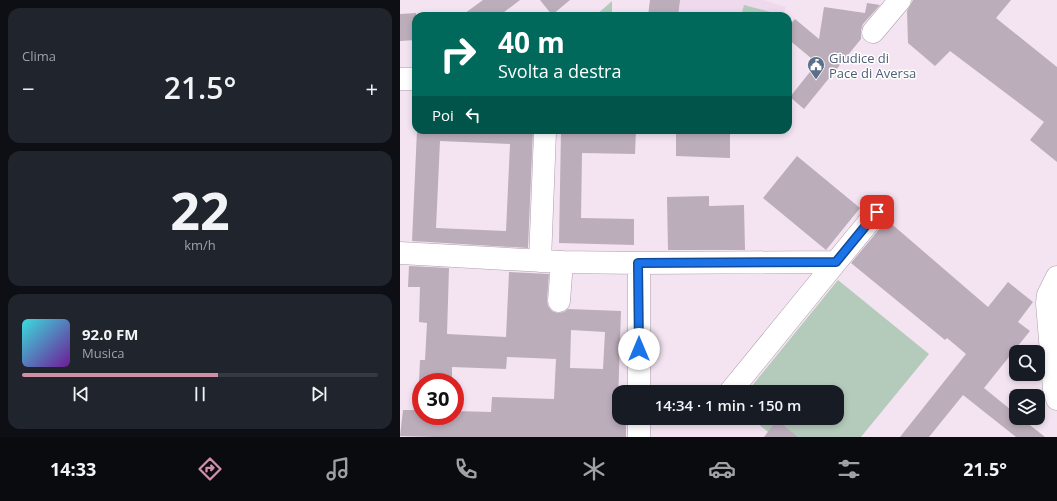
<!DOCTYPE html>
<html lang="it">
<meta charset="utf-8">
<style>
:root{--surface:#171b24;--page:#20242c;--text:#f1f3f6;--muted:#9ea1a6;--line:#363941;--accent:#d08ea7}
body{margin:0;font-family:"Open Sans",sans-serif;background:var(--page);color:var(--text);height:100vh;display:flex;flex-direction:column;font-size:15px;white-space:nowrap}
*{box-sizing:border-box;margin:0}
p{font-size:13px;color:var(--muted)}
.icon{flex:none;width:22px;height:22px;fill:none;stroke:currentColor;stroke-width:2;stroke-linecap:round;stroke-linejoin:round}
.map{position:relative;flex:1;overflow:hidden}
.details{display:flex;flex-direction:column;gap:8px;padding:8px;background:#0d0f14;width:400px}
.details>*{flex:none}
.top-card{position:absolute;left:12px;top:12px;width:380px;height:122px;border-radius:12px;box-shadow:0 2px 6px #0003;background:#00695c;color:#fff;overflow:hidden}
.buttons{position:absolute;left:609px;top:345px;display:grid;gap:8px}
.buttons a{display:grid;place-items:center;width:36px;height:36px;border-radius:8px;background:var(--surface);box-shadow:0 2px 6px #0003;font-size:20px}
.speed{position:absolute;left:12px;top:373px;display:flex;gap:8px;font-size:20px;font-weight:700;text-align:center}
.speed>*{display:grid;place-content:center;width:52px;height:52px;border-radius:50%;background:var(--surface);box-shadow:0 2px 6px #0003;line-height:1}
.speed .limit{border:6px solid #d22;background:#fff;color:#111}
.pin{position:absolute;display:grid;place-items:center;width:34px;height:34px;color:#fff;margin:-17px;border-radius:8px;box-shadow:0 2px 6px #0006}
.me{position:absolute;width:44px;margin:-22px;rotate:0deg;stroke-linejoin:round;filter:drop-shadow(0 0 3px #0008)}
.turn{display:flex;align-items:center;gap:14px;height:84px;padding:0 20px;font-size:18px}
.turn .icon{width:52px;height:52px;stroke-width:2.5}
.turn b{display:block;font-size:28px;line-height:34px}
.then{display:flex;align-items:center;height:38px;padding:0 20px;background:#0003;gap:8px;font-size:15px}
.big{font-size:30px;font-weight:600;line-height:1.1}
.details .card{flex:1;display:flex;flex-direction:column;justify-content:center;gap:6px;min-width:0;padding:0 14px;border-radius:12px;background:var(--page)}
.details .dial{align-items:center;gap:0}
.dial b{font-size:52px;line-height:1}
.song{display:flex;align-items:center;gap:12px}
.cover{width:48px;height:48px;border-radius:6px;background:linear-gradient(135deg,hsl(180 70% 55%),hsl(280 70% 35%))}
.played{height:4px;border-radius:2px;background:linear-gradient(90deg,var(--accent) 55%,var(--line) 55%)}
.keys{display:flex;justify-content:space-around;direction:ltr}
.heat{display:flex;justify-content:space-between;align-items:center;font-size:22px;direction:ltr}
.trip{position:absolute;left:212px;top:385px;width:232px;height:40px;border-radius:12px;background:var(--surface);box-shadow:0 2px 6px #0003;font-weight:600;line-height:40px;text-align:center}
.menu{display:flex;height:64px;justify-content:space-around;align-items:center;background:#090b0e;color:var(--muted)}
.menu .icon{width:28px;height:28px}
.menu .active{color:var(--accent)}
.menu b{font-size:18px;color:var(--text)}
main{display:flex;flex:1;min-height:0}
.map>svg:first-child{display:block}
.built{fill:#efd9ed}
.green{fill:#b4cbbb}
.building{fill:#bcadba;fill-rule:evenodd}
.lines{fill:none;stroke-linecap:round;stroke-linejoin:round}
.minor-casing{stroke:#ac9eab;stroke-width:23}
.minor{stroke:#fff;stroke-width:22}
.route-casing{stroke:#114b97;stroke-width:10}
.route{stroke:#1a73e8;stroke-width:7}
.labels{text-anchor:middle;dominant-baseline:central;stroke-width:3;stroke-linejoin:round;paint-order:stroke}
.service-label{font-size:13px;fill:#4e5e75;stroke:#fff;text-anchor:start}
</style>
<main>
<section class="details">
<div class="card"><p>Clima</p>
<div class="heat"><a>−</a><b class="big">21.5°</b><a>+</a></div>
</div>
<div class="card dial"><b>22</b><p>km/h</p></div>
<div class="card">
<div class="song"><i class="cover"></i><div><b>92.0 FM</b><p>Musica</p></div></div>
<div class="played"></div>
<div class="keys"><svg class="icon" aria-label="previous" viewBox="0 0 24 24"><path d="M18 5L8 12l10 7zM5 5v14"/></svg><svg class="icon" aria-label="pause" viewBox="0 0 24 24"><path d="M8 5v14M16 5v14"/></svg><svg class="icon" aria-label="next" viewBox="0 0 24 24"><path d="M6 5l10 7-10 7zM19 5v14"/></svg></div>
</div>
</section>
<div class="map">
<svg width="657" height="437" viewBox="0 0 657 437">
<rect width="100%" height="100%" fill="#f4e4f2"/>
<path class="built" d="M250,0h114l22,7 -3,9h-135z"/>
<path class="green" d="M212,1v15h-17z
M344,5l34,9v2h-37z
M438,280l91,74 -68,83h-63l-30,-5 -17,-14h86v-26h-90z"/>
<path class="building" d="M83,0h37l-21,16h-38z
M140,0h30l-18,15z
M250,0h30l-2,16h-30z
M513,0h98l-15,18 61,49v95l-27,-22 14,-18 -94,-71 -15,15 -27,-23 -1,-32z
M467,3l13,2 -17,19 -2,6v9l-57,70 -14,-12 27,-34 -29,-24v-12l7,-8 24,20 5,-32 41,6z
M16,13v27l-16,1v-27z
M17,130h116l-5,118 -116,-7zM40,141l70,3 -4,87 -70,-3z
M161,130h75l-1,24 -53,-1 -1,65 53,1v26l-75,-2z
M276,130h54v28l-54,-2z
M397,156l63,52 -34,42 -63,-52z
M309,196v10l35,-1 1,45h-77l-1,-53z
M487,220l101,87 20,-25 25,20 -15,20 12,9 -46,57 32,26v4h5l24,19h-29l-53,-42 -34,42h-29l66,-83 -19,-16 -2,2 -94,-77z
M9,266l40,2 -2,66 59,3 3,-65 40,2 -2,26 1,6 4,5 6,2 6,-1 4,-3 53,2 -3,91h1v16h7v19h-191l-35,-1 3,-26h18v6h34v-5l36,1 1,-15 62,2 2,-40 -49,-2 -1,12 -54,-2v15h-33l1,-22h5l2,-37 -8,-1 1,-35h-12zM171,330l34,2 -2,37 -33,-1z
M377,420l21,17h-34z"/>
<g class="lines">
<defs>
<path id="minor" d="M473,32l27,-32
M0,79h16
M0,253l162,9
M140,261l5,-129
M239,263l197,-1 41,-50
M657,277l-9,18 -1,8 7,86 3,10
M159,301l3,-39 77,1v129
M330,392l106,-130
M239,418v19"/>
</defs>
<use href="#minor" class="minor-casing"/>
<use href="#minor" class="minor"/>
</g>
<g class="lines">
<defs>
<path id="route" d="M239,349l-1,-86 198,-1 41,-50"/>
</defs>
<use href="#route" class="route-casing"/>
<use href="#route" class="route"/>
</g>
<defs>
<symbol id="civic-pin" viewBox="-11 -11 22 30"><path d="M0 17L-7.5 6A9.5 9.5 0 1 1 7.5 6Z" fill="#5c6f8a" stroke="#fff"/><path d="M-.6-6.5H3V-4.5H.6V-3L4-1V1h2V6H-6V1h2V-1L-.6-3ZM-1.2 2.5V6h2.4V2.5Z" fill="#fff"/></symbol>
</defs>
<g fill-rule="evenodd">
<use href="#civic-pin" x="406" y="55" width="20" height="27"/>
</g>
<g class="labels">
<g class="service-label">
<text x="429" y="58">Giudice di<tspan x="429" dy="15">Pace di Aversa</tspan></text>
</g>
</g>
</svg>
<div class="buttons">
<a><svg class="icon" aria-label="search" viewBox="0 0 24 24"><circle cx="10" cy="10" r="6"/><path d="M15 15l6 6"/></svg></a>
<a><svg class="icon" aria-label="layers" viewBox="0 0 24 24"><path d="M12 4l9 5-9 5-9-5zM3 14l9 5 9-5"/></svg></a>
</div>
<div class="speed"><div class="limit">30</div></div>
<div class="pin" style="left:477px;top:212px;background:#d93025"><svg class="icon" aria-label="arrive" viewBox="0 0 24 24"><path d="M6 21V4h12l-3 4 3 4H6"/></svg></div>
<svg class="me" style="left:239px;top:349px" viewBox="-20 -20 40 40"><circle r="19" fill="#fff"/><path d="M0-13L10 11 0 6-10 11z" fill="#1a73e8"/></svg>
<div class="trip">14:34 · 1 min · 150 m</div>
<div class="top-card">
<div class="turn"><svg class="icon" aria-label="right" viewBox="0 0 24 24"><path d="M7 20v-9h11M14 6l5 5-5 5"/></svg><div><b>40 m</b>Svolta a destra</div></div>
<div class="then">Poi<svg class="icon" aria-label="left" viewBox="0 0 24 24"><path d="M17 20v-9H6M10 6l-5 5 5 5"/></svg></div>
</div>
</div>
</main>
<nav class="menu">
<b>14:33</b>
<svg class="icon active" aria-label="directions" viewBox="0 0 24 24"><path d="M12 3l9 9-9 9-9-9zM9 14v-3h6M13 9l2 2-2 2"/></svg>
<svg class="icon" aria-label="music" viewBox="0 0 24 24"><path d="M9 18V5l10-2v13"/><circle cx="6" cy="18" r="3"/><circle cx="16" cy="16" r="3"/></svg>
<svg class="icon" aria-label="phone" viewBox="0 0 24 24"><path d="M5 4h4l2 5-3 2q2 4 5 5l2-3 5 2v4C11 20 4 13 5 4z"/></svg>
<svg class="icon" aria-label="climate" viewBox="0 0 24 24"><path d="M12 3v18M4 7l16 10M4 17L20 7"/></svg>
<svg class="icon" aria-label="car" viewBox="0 0 24 24"><path d="M5 17H2v-5l4-1 3-4h7l3 4 3 1v5h-3M9 17h6M6 11h13"/><circle cx="7" cy="17" r="2"/><circle cx="17" cy="17" r="2"/></svg>
<svg class="icon" aria-label="filters" viewBox="0 0 24 24"><path d="M4 7h16M4 17h16"/><circle cx="9" cy="7" r="2"/><circle cx="15" cy="17" r="2"/></svg>
<b>21.5°</b>
</nav>
